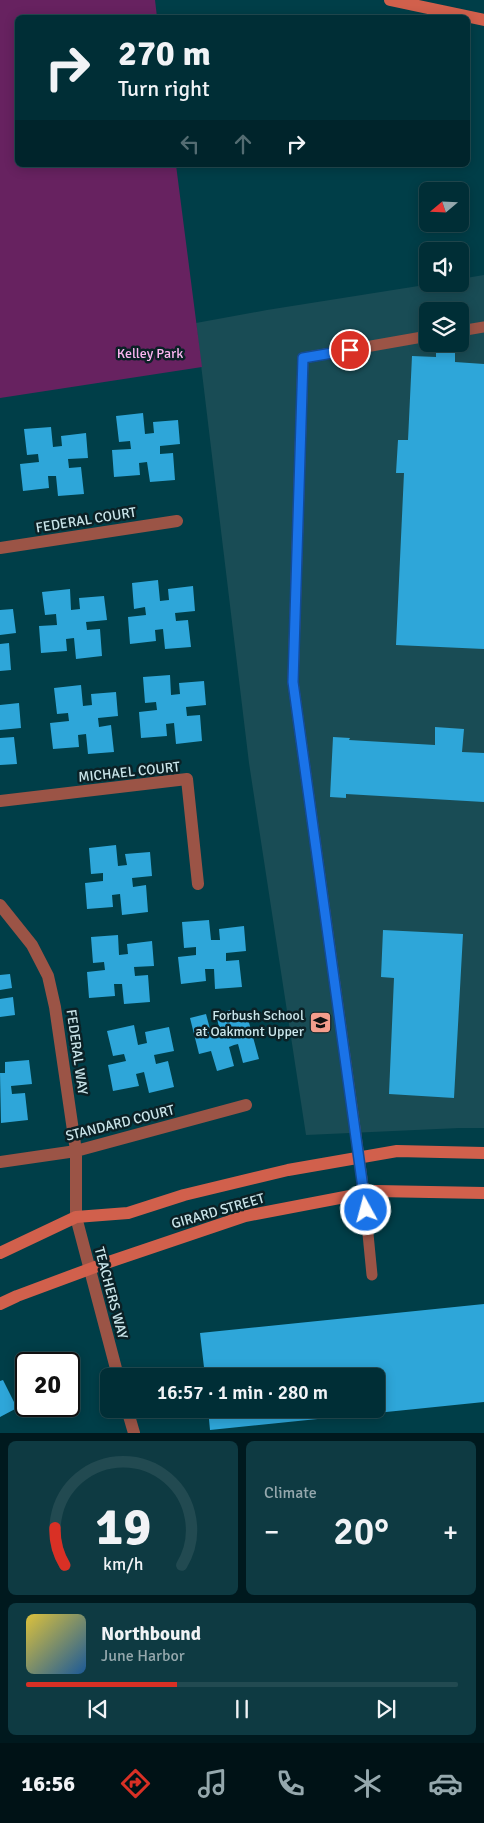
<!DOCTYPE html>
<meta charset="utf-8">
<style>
:root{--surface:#002e36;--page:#0e3a42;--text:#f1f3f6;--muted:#95a8ad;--line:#224a51;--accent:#d93025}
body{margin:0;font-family:Signika,sans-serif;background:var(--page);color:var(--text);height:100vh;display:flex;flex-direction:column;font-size:19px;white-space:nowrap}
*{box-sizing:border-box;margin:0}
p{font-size:16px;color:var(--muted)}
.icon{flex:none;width:28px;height:28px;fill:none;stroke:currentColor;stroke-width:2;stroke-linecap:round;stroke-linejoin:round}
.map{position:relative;height:1433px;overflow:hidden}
.side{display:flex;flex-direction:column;gap:8px;padding:8px;background:#00191e;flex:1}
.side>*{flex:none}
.top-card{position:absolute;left:15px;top:15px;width:455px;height:152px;border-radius:8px;box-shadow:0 2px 12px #0003,0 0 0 1px var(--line);background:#002e36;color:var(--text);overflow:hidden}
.needle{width:32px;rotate:251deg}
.controls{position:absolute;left:419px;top:182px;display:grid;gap:10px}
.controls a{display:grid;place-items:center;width:50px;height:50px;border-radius:8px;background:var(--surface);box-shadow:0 2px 12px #0003,0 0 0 1px var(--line);font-size:25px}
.speed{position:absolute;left:15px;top:1352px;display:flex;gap:10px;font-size:25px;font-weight:700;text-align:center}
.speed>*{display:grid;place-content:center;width:65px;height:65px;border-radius:50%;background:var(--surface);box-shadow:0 2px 12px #0003,0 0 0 1px var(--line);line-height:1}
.speed .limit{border:2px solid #111;border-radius:8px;background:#fff;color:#111}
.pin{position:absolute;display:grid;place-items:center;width:42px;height:42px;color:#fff;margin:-21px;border:2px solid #fff;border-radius:50%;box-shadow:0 1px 5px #0007}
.me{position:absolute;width:55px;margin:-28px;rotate:353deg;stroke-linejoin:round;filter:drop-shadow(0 0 4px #0008)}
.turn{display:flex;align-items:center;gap:18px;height:105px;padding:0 20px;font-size:22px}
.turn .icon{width:65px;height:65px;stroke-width:2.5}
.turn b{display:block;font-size:35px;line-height:42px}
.lanes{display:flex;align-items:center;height:48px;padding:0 20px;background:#0003;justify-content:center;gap:25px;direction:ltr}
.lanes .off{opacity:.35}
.big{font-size:38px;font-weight:600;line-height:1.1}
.side .widget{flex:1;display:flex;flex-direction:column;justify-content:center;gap:8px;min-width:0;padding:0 18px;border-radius:8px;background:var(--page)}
.side .dial{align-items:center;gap:0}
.dial svg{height:130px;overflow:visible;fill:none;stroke:var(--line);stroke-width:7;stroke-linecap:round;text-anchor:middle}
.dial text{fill:var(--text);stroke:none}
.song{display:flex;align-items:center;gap:15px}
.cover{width:60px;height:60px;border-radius:8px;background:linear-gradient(135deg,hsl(50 70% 55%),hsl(210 70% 35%))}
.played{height:5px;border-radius:2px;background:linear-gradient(90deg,var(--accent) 35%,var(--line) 35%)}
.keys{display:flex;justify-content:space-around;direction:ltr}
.heat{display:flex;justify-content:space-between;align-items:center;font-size:28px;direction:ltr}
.side .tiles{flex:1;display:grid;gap:8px;grid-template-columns:1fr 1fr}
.widget:last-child{grid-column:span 2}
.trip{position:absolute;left:100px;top:1368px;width:285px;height:50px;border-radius:8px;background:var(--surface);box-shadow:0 2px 12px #0003,0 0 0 1px var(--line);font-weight:600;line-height:50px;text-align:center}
.dock{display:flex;height:80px;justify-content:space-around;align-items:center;background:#001216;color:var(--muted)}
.dock .icon{width:35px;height:35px}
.dock .current{color:var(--accent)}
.dock b{font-size:22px;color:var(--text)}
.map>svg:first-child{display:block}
.built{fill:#194c55;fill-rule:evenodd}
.green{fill:#672260}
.building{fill:#2ea6d9}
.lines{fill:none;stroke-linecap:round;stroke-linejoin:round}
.lane{stroke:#9b5446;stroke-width:11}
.street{stroke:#9b5446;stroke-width:12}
.secondary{stroke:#d1604c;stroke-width:12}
.route-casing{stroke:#114b97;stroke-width:12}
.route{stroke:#1a73e8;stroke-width:9}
.labels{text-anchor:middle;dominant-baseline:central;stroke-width:5;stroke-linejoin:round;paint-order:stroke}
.park-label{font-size:14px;fill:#fbb5f1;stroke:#0b2126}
.street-label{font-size:14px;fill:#cbe6eb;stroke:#0b2126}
.poi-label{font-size:14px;fill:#cbe6eb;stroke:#0b2126;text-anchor:end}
</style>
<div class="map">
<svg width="484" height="1433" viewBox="0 0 484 1433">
<rect width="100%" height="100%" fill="#003e48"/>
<path class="built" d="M484,275v853h-25l-153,7 -57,-372 -53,-440 71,-13 164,-26h29v-5zM428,311h32v33h-32z"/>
<path class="green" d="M0,0h155l2,17 -139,1v147h158l26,202 -202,31z"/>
<path class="building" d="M436,350l19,1v11l29,2v285l-88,-4 8,-172h-8l2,-33h10l4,-84 24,1z
M143,413l2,21 9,-1 -1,-11 25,-2 2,24 -20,2v8l13,-1 2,27 -25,2 -3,-20 -8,1 1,12 -26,2 -2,-27 19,-1 -1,-8 -11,1 -3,-26z
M51,427l2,20 9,-1 -1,-10 25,-3 2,25 -20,1 1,9 12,-1 3,27 -26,2 -2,-20h-8l1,12 -26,3 -3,-27 19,-2 -1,-8 -11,1 -3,-26z
M158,580l2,21 9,-1 -1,-11 25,-3 2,25 -20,2 1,8 12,-1 3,27 -26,2 -2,-20 -8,1 1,11 -26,3 -2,-27 18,-2 -1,-8 -11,2 -2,-26z
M70,589l1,21 9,-1 -1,-11 25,-2 3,24 -21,2 1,8 13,-1 2,27 -26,3 -2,-21 -8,1 1,12 -26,2 -2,-27 18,-1 -1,-11 -11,1 -3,-23z
M13,609l3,24 -16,2v-25z
M9,643l2,27 -11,1v-27z
M170,675l1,20 9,-1 -1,-11 25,-2 2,24 -20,2 1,9 13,-1 2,26 -26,3 -2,-21 -8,1 1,12 -26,2 -2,-26 18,-2 -1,-8 -11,1 -2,-26z
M81,685l2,21 9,-1 -1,-11 25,-2 2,24 -20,2 1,9 12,-2 3,27 -26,2 -2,-20 -8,1 1,12 -26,2 -3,-26 19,-2 -1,-8 -11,1 -3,-26z
M19,703l2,25 -21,2v-25z
M435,727l29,2 -2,23 22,1v49l-138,-8v4l-16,-1 3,-60 17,1 -1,2 86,5z
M14,737l3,27 -17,1v-27z
M116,845l2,21 9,-1 -2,-11 25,-2 2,24 -20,2 1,9 13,-2 2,27 -26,3 -2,-21 -8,1 1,12 -26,2 -2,-26 18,-2v-8l-12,1 -2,-26z
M209,920l2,20h9l-1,-11 25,-3 2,25 -20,2v8l13,-1 3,27 -27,2 -1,-20h-9l1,12 -25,3 -3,-27 18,-2v-8l-12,1 -2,-26z
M383,930l80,4 -9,164 -65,-4 5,-116 -13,-1z
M118,935l1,20 9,-1 -1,-10 25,-3 2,25 -20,1 1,9 13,-1 2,27 -26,2 -2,-20h-8l1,12 -26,2 -2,-26 18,-2 -1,-8 -11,1 -2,-26z
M10,974l2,14 -12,2v-15z
M13,997l2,18 -15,2v-18z
M233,1009l4,13 11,-3 11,40 -16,4 -5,-19 -4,1 -5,2 5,19 -17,5 -6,-20 -12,3 -9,-36 16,-4 4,15 9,-2 -3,-13z
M134,1025l4,20 9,-2 -2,-11 24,-5 5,24 -20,4 2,9 12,-3 6,26 -25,6 -5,-21 -8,2 3,12 -26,5 -5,-26 18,-4 -2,-7 -11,2 -6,-25z
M29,1060l3,24 -21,2 1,8 13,-1 3,27 -27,3 -1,-50h5v-11z
M484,1304v98l-274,28 -2,-21h168v-33h-171l-5,-43z
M3,1380l14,28 -17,9v-36z"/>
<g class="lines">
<path class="lane" d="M460,331l24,-4
M372,1275l-8,-82 -71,-511 10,-324 125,-22"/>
<path class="street" d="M0,548l177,-27
M0,801l187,-22 11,105
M0,905l32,40 16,31 7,31 21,144v66l42,159
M0,1162l76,-11 170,-46
M127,1409l7,24"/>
<path class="secondary" d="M390,0l94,20
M0,1253l76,-36 52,-4 56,-18 104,-25 109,-19 87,2
M0,1304l17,-8 86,-32 142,-48 131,-25 108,2"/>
</g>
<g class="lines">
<defs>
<path id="route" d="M350,350l-47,8 -10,324 73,528"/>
</defs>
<use href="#route" class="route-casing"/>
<use href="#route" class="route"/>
</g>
<defs>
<symbol id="school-square" viewBox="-11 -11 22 22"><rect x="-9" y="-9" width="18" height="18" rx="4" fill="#f49d8c" stroke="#0b2126"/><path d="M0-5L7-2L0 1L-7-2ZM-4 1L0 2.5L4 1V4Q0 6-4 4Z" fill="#111"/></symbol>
</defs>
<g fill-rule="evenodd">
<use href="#school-square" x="308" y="1010" width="25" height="25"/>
</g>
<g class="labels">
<g class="park-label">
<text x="150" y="353">Kelley Park</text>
</g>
<g class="street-label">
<text transform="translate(86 520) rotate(-9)">FEDERAL COURT</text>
<text transform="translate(129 772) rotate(-6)">MICHAEL COURT</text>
<text transform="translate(77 1052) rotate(82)">FEDERAL WAY</text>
<text transform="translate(120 1123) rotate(-14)">STANDARD COURT</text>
<text transform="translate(218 1211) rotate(-16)">GIRARD STREET</text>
<text transform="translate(111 1293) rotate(75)">TEACHERS WAY</text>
</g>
<g class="poi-label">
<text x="304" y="1015">Forbush School<tspan x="304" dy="16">at Oakmont Upper</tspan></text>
</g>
</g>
</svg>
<div class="controls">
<a><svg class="needle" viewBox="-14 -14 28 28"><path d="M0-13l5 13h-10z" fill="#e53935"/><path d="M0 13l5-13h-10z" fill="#95a8ad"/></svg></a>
<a><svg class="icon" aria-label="sound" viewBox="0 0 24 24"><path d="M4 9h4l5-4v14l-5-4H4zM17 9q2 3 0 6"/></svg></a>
<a><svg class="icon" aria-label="layers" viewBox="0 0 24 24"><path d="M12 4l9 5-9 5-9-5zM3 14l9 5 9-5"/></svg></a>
</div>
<div class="speed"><div class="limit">20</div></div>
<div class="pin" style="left:350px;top:350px;background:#d93025"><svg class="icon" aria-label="arrive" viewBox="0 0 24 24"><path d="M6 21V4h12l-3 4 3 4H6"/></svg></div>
<svg class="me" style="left:366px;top:1210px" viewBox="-20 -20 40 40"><circle r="17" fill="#1a73e8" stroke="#fff" stroke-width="3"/><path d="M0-11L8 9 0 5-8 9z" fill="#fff"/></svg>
<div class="trip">16:57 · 1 min · 280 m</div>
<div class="top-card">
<div class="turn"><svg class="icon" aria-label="right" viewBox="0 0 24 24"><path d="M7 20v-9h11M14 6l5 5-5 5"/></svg><div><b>270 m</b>Turn right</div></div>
<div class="lanes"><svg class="icon off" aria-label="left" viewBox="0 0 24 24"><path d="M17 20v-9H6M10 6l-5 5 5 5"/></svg><svg class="icon off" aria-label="ahead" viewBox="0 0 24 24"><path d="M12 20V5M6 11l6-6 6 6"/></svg><svg class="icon" aria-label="right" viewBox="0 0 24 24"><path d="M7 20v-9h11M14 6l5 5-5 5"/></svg></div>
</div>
</div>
<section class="side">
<div class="tiles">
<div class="widget dial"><svg viewBox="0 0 100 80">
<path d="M14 69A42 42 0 1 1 86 69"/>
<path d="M14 69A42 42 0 0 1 8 46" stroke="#d93025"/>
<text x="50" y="56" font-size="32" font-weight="700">19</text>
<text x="50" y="72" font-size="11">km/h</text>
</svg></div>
<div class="widget"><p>Climate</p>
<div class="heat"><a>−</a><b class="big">20°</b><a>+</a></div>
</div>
<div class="widget">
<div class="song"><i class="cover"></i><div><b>Northbound</b><p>June Harbor</p></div></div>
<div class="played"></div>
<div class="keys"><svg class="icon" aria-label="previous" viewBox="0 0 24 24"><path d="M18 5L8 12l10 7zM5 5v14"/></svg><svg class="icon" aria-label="pause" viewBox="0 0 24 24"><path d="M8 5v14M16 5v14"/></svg><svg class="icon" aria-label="next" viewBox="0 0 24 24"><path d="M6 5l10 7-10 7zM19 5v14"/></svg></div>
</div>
</div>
</section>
<nav class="dock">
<b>16:56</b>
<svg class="icon current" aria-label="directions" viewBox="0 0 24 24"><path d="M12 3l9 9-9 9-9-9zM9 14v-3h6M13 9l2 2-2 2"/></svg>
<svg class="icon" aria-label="music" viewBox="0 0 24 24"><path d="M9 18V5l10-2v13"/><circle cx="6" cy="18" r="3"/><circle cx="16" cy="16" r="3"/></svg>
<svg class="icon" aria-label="phone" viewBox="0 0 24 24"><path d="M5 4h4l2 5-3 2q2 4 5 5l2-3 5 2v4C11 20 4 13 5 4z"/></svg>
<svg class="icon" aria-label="climate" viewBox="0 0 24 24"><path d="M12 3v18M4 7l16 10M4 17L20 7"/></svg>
<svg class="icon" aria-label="car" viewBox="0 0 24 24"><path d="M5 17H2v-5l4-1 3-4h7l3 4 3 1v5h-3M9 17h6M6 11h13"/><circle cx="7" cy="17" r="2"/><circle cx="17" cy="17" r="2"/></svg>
</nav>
